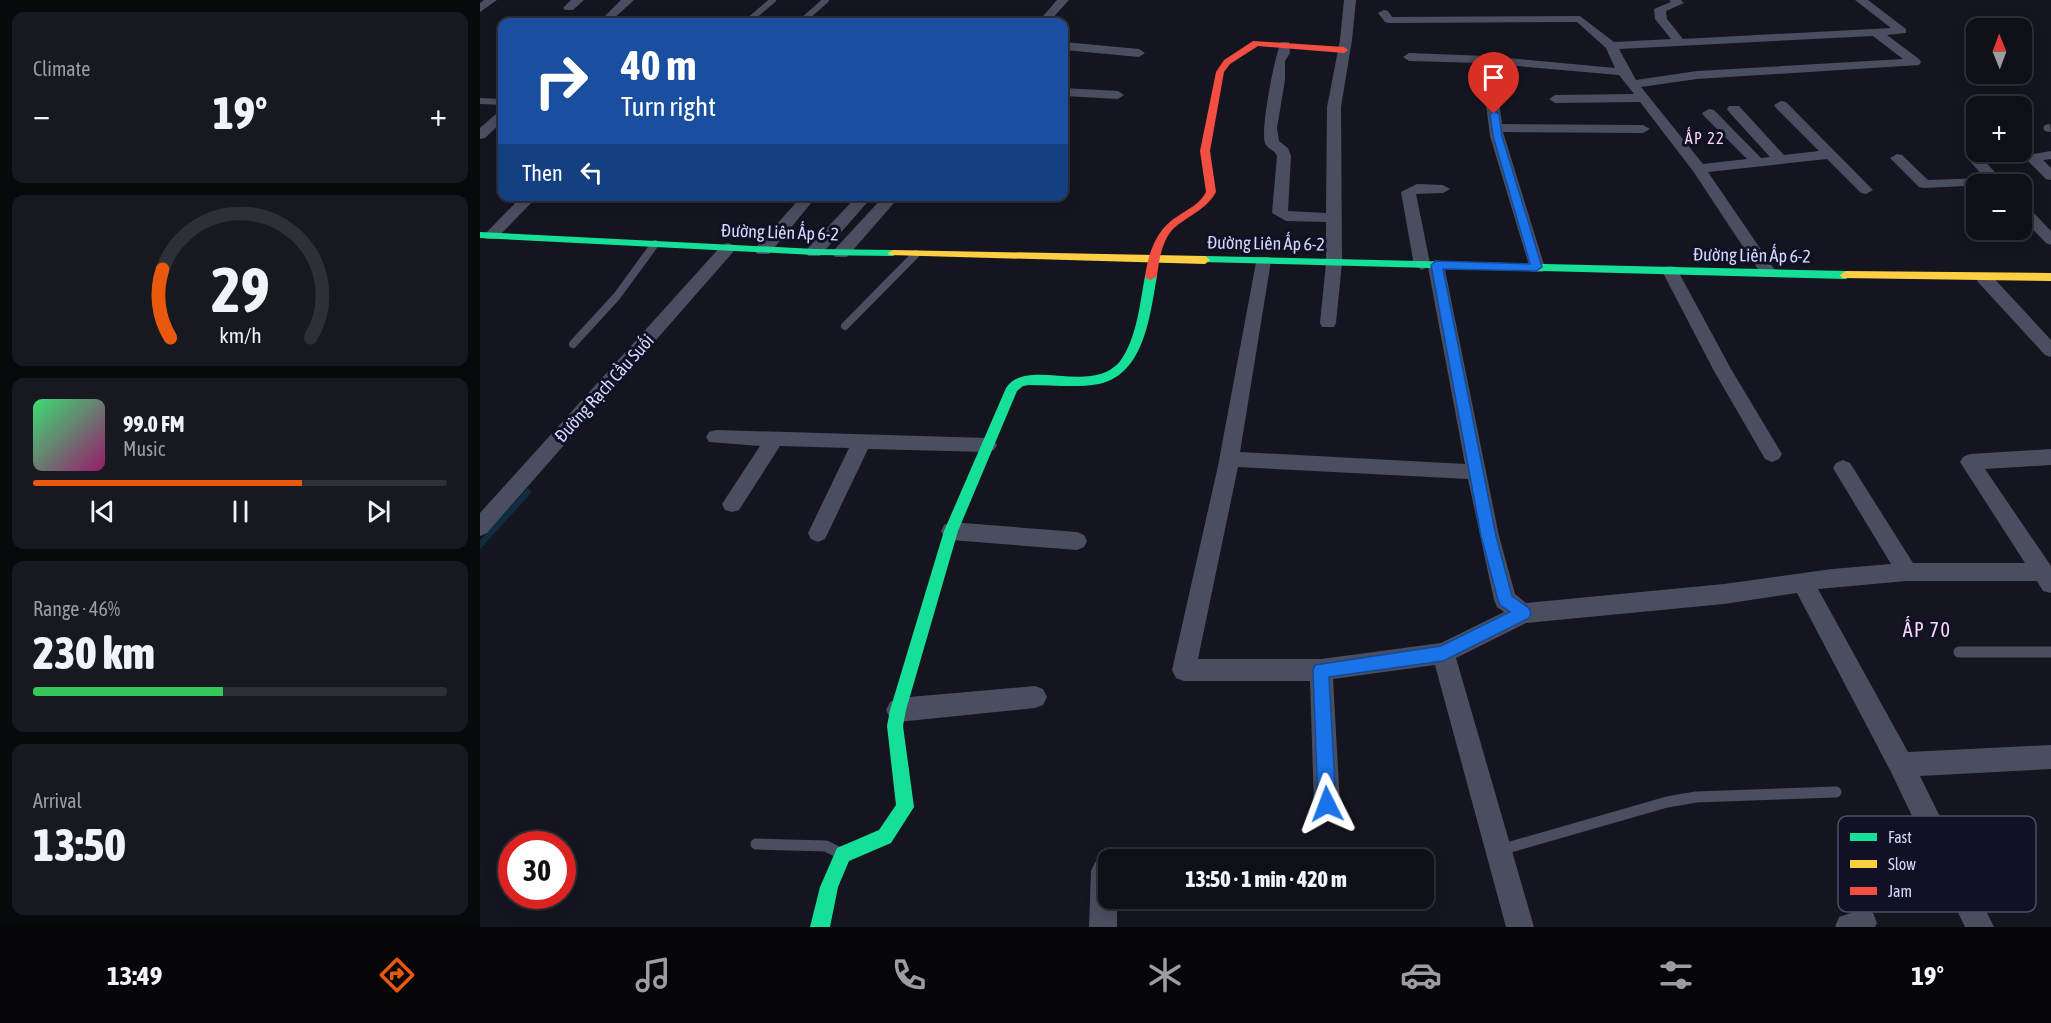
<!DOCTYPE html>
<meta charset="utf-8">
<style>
:root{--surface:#0f1017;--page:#181920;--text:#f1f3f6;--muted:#9b9da1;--line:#2f3036;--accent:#ea580c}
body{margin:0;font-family:"Asap Condensed",sans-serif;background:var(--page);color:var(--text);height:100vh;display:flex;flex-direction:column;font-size:22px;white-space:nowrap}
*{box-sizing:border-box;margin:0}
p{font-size:20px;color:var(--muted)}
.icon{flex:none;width:33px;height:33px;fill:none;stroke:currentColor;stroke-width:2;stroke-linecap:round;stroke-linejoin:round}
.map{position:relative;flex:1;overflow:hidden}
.details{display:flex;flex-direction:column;gap:12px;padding:12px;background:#08090d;width:480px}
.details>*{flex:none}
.guide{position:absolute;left:18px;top:18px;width:570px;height:183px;border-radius:12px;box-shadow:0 3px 15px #0003,0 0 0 2px var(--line);background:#1a4fa0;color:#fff;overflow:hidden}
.needle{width:39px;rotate:359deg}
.tools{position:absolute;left:1486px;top:18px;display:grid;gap:12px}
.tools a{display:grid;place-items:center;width:66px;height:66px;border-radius:12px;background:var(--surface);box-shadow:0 3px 15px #0003,0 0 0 2px var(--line);font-size:30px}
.speed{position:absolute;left:18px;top:831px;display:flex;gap:12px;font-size:30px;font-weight:700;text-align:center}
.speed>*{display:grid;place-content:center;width:78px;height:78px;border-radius:50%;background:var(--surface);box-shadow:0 3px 15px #0003,0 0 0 2px var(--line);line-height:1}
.speed .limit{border:9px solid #d22;background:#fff;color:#111}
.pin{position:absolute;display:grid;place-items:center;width:51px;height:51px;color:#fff;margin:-62px -26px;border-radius:50% 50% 50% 0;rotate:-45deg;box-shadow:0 0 6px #0007}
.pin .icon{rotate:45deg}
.me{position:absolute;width:66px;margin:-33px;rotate:357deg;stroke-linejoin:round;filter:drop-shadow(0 0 4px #0008)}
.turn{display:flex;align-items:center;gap:21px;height:126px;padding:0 24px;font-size:27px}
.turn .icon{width:78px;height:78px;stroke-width:2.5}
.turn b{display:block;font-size:42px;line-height:51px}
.then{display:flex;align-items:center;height:57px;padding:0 24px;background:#0003;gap:12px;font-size:22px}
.big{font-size:45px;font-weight:800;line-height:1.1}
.details .widget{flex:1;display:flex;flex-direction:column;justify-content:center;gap:9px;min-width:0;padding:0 21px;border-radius:12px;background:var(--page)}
.details .dial{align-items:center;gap:0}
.dial svg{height:156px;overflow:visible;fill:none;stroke:var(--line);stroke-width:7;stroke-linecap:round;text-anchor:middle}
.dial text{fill:var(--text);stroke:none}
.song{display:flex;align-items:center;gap:18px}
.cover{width:72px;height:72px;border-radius:9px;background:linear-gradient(135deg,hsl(140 70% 55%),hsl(320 70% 35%))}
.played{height:6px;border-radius:3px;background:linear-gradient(90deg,var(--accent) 65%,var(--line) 65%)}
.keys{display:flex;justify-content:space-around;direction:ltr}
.heat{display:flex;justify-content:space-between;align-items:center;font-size:33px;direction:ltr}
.charge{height:9px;border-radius:4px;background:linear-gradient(90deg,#34c759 46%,var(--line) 0)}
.trip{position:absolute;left:618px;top:849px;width:336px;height:60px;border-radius:12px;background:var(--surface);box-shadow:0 3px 15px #0003,0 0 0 2px var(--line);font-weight:800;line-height:60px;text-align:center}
.tab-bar{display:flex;height:96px;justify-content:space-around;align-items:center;background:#060609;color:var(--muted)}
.tab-bar .icon{width:42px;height:42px}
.tab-bar .active{color:var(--accent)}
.tab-bar b{font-size:27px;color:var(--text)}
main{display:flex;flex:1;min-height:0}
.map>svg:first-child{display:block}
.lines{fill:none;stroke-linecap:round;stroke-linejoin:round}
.stream{stroke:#0f2c41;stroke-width:6}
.lane-far2{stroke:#4a4e60;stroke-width:6}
.lane-far1{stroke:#4a4e60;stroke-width:8}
.lane{stroke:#4a4e60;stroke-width:11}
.street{fill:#4a4e60;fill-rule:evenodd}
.fast{fill:#16e098;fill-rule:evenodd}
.slow{fill:#ffcf43;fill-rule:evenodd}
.jam{fill:#f24e42;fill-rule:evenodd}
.route{fill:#1a73e8;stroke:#114b97;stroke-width:1.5}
.labels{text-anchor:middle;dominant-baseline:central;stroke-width:6;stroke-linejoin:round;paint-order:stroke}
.far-neighbourhood-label{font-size:16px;letter-spacing:1.5px;fill:#fdd7f7;stroke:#101124}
.street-label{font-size:18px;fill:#d5d9fd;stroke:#101124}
.neighbourhood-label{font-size:20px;letter-spacing:1.5px;fill:#fdd7f7;stroke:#101124}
.key{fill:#101124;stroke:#4b4d65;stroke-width:1.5}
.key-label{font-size:16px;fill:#d5d9fd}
</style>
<main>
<section class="details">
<div class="widget"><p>Climate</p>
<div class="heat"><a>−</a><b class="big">19°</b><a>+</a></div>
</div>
<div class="widget dial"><svg viewBox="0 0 100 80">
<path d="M14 69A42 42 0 1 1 86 69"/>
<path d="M14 69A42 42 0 0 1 10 34" stroke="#ea580c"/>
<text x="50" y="56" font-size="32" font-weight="700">29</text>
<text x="50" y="72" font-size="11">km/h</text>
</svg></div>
<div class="widget">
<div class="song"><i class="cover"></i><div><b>99.0 FM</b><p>Music</p></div></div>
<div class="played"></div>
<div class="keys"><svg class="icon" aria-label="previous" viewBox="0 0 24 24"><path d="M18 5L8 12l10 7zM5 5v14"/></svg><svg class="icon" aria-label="pause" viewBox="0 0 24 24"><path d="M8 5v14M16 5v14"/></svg><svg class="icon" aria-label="next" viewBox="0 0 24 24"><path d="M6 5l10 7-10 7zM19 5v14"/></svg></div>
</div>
<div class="widget"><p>Range · 46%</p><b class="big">230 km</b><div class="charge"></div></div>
<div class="widget"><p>Arrival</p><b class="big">13:50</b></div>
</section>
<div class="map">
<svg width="1571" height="927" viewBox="0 0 1571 927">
<rect width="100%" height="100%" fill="#14151f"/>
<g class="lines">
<path class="stream" d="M0,545l48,-53"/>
<path class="lane-far2" d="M267,22l26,-22
M321,22l25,-22
M0,101l22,1"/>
<path class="lane-far1" d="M365,326l71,-72
M93,344l44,-48 38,-52"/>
<path class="lane" d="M1479,652h92
M276,844l70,2 12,6
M1020,850l167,-48 29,-5 140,-5"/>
<path class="street" d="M4,0h13l-17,12v-9z
M91,0h13l-11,10h-8l-2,-2z
M141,0h13l-24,22h-11z
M577,0h12l-20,22h-11z
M864,0h12l-4,40 -11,67 1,156 -6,60 -2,4h-12l-2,-4 6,-60v-41l-40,-1 -14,-8 5,-57c-2,-6 -10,-7 -12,-13 -5,-14 10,-88 16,-101h8l1,11 -5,8v19l-8,48 2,13 9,7 3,8 -3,55 38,2 1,-106 13,-67z
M1189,0h12l3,3 -18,8 1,8 16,20 208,-11 -36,-28h13l38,29v4l-19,2 32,24 2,3 -2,3 -222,14 -56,8 62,77 44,-5 -43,-43 -2,-3 7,-4 5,1 47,48 9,-1 -41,-45 -2,-3 2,-3h10l45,49 35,-4 -43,-43 -2,-3 7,-4 5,1 87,88 -7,4 -5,-1 -34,-34 -119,13 69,101 -2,4h-12l-70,-106 -53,-69 -85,1 -6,-4 6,-4 79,-1 -15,-19 -125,-11 8,60 141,1 7,4 -7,4 -140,-1 42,136 -2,4h-12l-41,-136 -9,-73 -72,-2 -6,-4 6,-4 78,3 128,12 -9,-20 -29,-26 -188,1 -4,-1 -7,-9 6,-3 4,1 4,6 188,-1 34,26 57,-3 -16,-20 -1,-10 17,-7zM1393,36l30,23 -206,12 -61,9 -17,-31z
M584,42l75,7 6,4 -6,4 -75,-7z
M584,88l54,3 6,4 -6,4 -54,-3z
M22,112v10l-17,16 -5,1v-11l17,-15z
M1570,124l1,8 -6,-1 -2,-3 2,-3z
M1571,151v8l-8,1 8,8v12l-5,-1 -21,-21 2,-3z
M1493,153l5,1 28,30 -82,4 -5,-1 -29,-29 7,-4 5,1 26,25 57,-2 -19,-21z
M937,184l26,1 7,4 -7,4 -27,1 14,69 6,-3 8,5 55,271 16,58 11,9 198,-19 108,-15 59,-5 -58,-96 3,-5 7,-3 7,3 63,100h112l-65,-101 3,-5 7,-3 81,-5v16l-66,4 66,97v27l-8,-2 -6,-10h-130l-89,8 90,163 143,-7v24l-131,7 74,151h-29l-73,-153 -95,-181 -73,11 -198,19 -70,35 78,269h-28l-71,-262 -102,14 7,125 -4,9 -9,4 -9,-4 -4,-9 -4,-123h-126l-8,-3 -4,-8 46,-204 39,-209h12l2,4 -31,191 225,12 -37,-197 -6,3 -8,-5 -13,-73zM758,467l230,12 26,121 3,7 7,5 -63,31 -120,16h-123z
M42,196h16l-42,43h-10l-3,-3 3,-3z
M322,196h15l-48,58h-12l-2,-4 2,-4z
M377,196h16l-53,60h-12l-2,-4 2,-4z
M404,196h16l-53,61h-12l-2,-4 2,-4z
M1542,204l5,2 24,25v14l-5,-2 -24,-25z
M248,243l6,2 2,3 -2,3 -247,282 -7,3v-23l242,-268z
M1190,266l6,1 2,4 53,98 51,85 -3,5 -7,3 -7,-3 -51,-88 -52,-100 2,-4z
M1504,273l6,1 61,66v17l-6,-2 -67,-73 -2,-4 2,-4z
M236,430l271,8 7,2 3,5 -3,5 -7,2 -119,-3 -43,90 -7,3 -7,-3 -3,-6 41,-85 -69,-2 -41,64 -7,2 -7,-2 -3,-6 38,-58 -51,-4 -3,-5 3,-5z
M471,522l126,10 7,3 3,6 -3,6 -7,3 -126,-10 -7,-3 -3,-6 3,-6z
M555,686l8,3 4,8 -4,8 -8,3 -137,14 -8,-4 -4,-8 4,-8 8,-4z
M624,858l5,2 -1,38h9v29h-28l2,-56 4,-9z
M1383,909l10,4 4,10 -2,4h-40l4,-10z"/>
<path class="fast" d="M0,232l334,17 79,1 5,3 -5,3 -79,-1 -334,-17z
M725,256l641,15 6,4 -6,4 -645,-17 -1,-2z
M671,272l6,4c-7,38 -12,98 -58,108 -23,4 -47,1 -70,1l-6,1 -6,5 -59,140 -52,179 -3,16 11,81 -23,36 -42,18 -11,26 -8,40h-20l10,-40 17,-39 42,-18 17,-25 -9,-79 3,-16 54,-179 62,-143c21,-32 87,9 115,-28 16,-23 19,-57 24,-84z"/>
<path class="slow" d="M413,250l312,6 5,4 -5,4 -316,-9 -1,-2z
M1366,271l205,2v8l-209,-3 -2,-3z"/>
<path class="jam" d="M773,41l91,6 4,3 -4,3 -86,-7 -28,18 -6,8 -14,79 6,41c-10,18 -27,23 -42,36 -12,12 -15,32 -17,48l-6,4 -4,-1 -2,-3c4,-24 11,-47 33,-60 10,-7 22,-12 28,-24l-6,-41 16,-79 8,-12z"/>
</g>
<path class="route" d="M1014,111l5,3 3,22 40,131 -6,4 -93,-2 53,267 16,60 17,12 2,5 -2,5 -86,43 -114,16 7,127 -3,7 -6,2 -6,-2 -3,-7 -5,-134 2,-5 126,-19 69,-34 -10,-7 -2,-5 -17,-64 -50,-271 5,-4 94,3 -37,-128 -3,-22z"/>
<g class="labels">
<g class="far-neighbourhood-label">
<text x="1225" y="138">ẤP 22</text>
</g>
<g class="street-label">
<text transform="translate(300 232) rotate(2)">Đường Liên Ấp 6-2</text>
<text transform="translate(786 243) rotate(1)">Đường Liên Ấp 6-2</text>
<text transform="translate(1272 255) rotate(1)">Đường Liên Ấp 6-2</text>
<text transform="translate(124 388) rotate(-48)">Đường Rạch Cầu Suối</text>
</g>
<g class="neighbourhood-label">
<text x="1447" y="629">ẤP 70</text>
</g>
</g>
<rect x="1358" y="816" width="198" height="96" rx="9" class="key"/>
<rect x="1370" y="833" width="27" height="8" fill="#16e098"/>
<rect x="1370" y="860" width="27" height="8" fill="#ffcf43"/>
<rect x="1370" y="887" width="27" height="8" fill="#f24e42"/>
<g class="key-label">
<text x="1408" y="843">Fast</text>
<text x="1408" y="870">Slow</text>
<text x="1408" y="897">Jam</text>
</g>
</svg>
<div class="tools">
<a><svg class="needle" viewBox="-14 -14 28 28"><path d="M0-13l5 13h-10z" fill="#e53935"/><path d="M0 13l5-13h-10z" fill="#9b9da1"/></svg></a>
<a>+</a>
<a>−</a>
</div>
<div class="speed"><div class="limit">30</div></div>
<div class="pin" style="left:1014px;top:114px;background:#d93025"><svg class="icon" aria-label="arrive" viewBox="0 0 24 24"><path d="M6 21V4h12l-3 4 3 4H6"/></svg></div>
<svg class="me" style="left:847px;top:804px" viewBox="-20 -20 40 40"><path d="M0-17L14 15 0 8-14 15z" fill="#1a73e8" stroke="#fff" stroke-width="4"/></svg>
<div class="trip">13:50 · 1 min · 420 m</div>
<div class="guide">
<div class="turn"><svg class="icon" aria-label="right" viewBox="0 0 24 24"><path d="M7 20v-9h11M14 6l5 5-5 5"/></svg><div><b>40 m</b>Turn right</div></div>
<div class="then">Then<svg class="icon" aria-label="left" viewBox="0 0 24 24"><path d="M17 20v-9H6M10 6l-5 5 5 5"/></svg></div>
</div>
</div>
</main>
<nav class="tab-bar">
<b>13:49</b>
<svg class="icon active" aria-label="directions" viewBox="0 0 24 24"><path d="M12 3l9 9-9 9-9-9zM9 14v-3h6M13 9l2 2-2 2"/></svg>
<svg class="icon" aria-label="music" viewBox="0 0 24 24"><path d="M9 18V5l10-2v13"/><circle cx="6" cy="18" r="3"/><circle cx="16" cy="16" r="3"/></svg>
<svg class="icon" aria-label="phone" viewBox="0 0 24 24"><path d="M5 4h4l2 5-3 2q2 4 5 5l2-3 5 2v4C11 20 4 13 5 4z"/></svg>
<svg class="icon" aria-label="climate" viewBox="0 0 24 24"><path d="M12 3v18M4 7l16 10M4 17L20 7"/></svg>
<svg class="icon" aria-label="car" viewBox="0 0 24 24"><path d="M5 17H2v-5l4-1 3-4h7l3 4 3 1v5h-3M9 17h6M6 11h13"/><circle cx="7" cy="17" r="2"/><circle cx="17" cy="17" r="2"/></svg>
<svg class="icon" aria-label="filters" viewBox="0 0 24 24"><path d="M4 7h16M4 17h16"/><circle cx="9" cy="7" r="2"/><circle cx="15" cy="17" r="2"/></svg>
<b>19°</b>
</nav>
